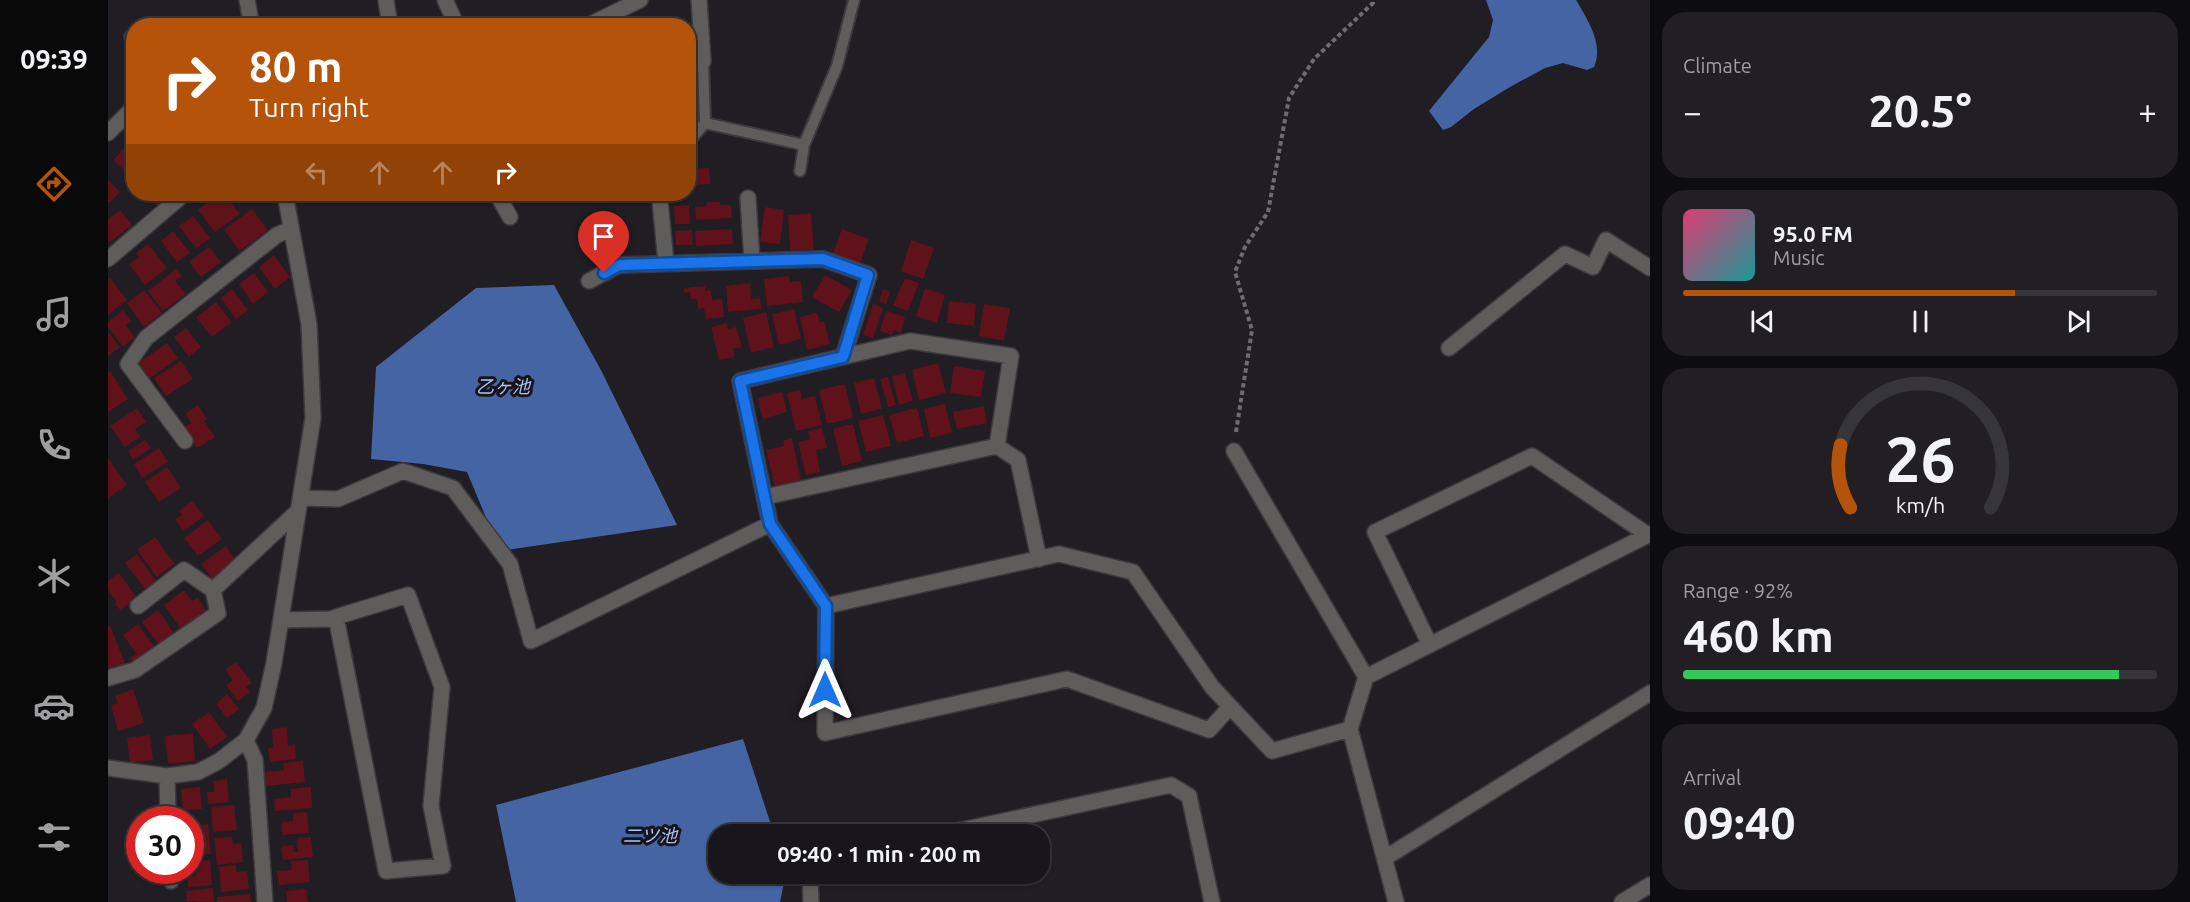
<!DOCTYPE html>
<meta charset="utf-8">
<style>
:root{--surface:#18161a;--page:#211f23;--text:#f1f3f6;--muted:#9f9fa2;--line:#363539;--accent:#b45309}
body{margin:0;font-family:Ubuntu,"Noto Sans JP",sans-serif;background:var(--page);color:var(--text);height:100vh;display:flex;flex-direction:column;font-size:22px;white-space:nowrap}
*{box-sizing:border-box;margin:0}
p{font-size:20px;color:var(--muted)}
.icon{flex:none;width:33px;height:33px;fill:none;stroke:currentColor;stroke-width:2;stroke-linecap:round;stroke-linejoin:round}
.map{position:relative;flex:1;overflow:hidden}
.panel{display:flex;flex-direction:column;gap:12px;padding:12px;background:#0d0c0e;width:540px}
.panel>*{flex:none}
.top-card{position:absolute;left:18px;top:18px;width:570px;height:183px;border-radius:24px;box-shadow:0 2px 4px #0004,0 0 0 2px var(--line);background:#b45309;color:#fff;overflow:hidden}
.speed{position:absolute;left:18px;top:806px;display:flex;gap:12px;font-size:30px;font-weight:700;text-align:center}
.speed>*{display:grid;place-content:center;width:78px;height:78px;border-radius:50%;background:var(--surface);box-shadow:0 2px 4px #0004,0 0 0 2px var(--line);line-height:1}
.speed .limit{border:9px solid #d22;background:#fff;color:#111}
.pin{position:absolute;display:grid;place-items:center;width:51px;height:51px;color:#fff;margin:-62px -26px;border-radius:50% 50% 50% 0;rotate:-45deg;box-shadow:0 0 6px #0007}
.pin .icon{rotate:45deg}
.me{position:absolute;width:66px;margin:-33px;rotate:0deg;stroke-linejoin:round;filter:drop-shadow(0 0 4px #0008)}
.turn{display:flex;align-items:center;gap:21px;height:126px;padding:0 24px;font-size:27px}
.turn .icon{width:78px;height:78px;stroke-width:2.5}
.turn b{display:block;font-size:42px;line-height:51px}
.lanes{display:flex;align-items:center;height:57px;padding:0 24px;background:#0003;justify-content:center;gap:30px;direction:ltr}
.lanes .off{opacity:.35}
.big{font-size:45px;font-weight:700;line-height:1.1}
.panel .card{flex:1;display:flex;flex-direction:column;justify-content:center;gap:9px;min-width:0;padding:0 21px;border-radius:24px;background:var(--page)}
.panel .dial{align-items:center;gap:0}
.dial svg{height:156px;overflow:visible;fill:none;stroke:var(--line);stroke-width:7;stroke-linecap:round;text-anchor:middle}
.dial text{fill:var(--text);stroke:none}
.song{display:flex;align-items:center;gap:18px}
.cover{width:72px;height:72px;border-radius:9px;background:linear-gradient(135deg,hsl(340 70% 55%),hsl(180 70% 35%))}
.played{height:6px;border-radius:3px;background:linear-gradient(90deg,var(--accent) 70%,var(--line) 70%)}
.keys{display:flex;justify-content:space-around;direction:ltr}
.heat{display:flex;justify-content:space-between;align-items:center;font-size:33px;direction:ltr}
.charge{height:9px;border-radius:4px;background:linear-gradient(90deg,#34c759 92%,var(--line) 0)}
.trip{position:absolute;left:600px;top:824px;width:342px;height:60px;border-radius:24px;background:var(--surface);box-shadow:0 2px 4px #0004,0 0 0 2px var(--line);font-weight:700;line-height:60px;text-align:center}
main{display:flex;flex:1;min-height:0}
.tab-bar{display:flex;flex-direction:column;width:108px;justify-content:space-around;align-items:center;background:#0a090a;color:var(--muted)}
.tab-bar .icon{width:42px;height:42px}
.tab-bar .on{color:var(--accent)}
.tab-bar b{font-size:27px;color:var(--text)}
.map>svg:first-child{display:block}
.water{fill:#4564a4}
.building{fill:#5f121a}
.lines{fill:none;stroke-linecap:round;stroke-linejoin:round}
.lane-casing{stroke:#3c393f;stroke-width:14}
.street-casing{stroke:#3c393f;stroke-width:18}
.path{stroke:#6e6b71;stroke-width:4;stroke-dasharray:4.5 3;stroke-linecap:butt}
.lane{stroke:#5f5c5c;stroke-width:10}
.street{stroke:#5f5c5c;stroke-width:15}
.route-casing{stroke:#114b97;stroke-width:15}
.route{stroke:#1a73e8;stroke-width:10}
.labels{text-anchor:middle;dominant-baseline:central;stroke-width:6;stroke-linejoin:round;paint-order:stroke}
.water-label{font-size:18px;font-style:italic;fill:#a6c2f9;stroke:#171419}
</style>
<main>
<nav class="tab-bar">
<b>09:39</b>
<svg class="icon on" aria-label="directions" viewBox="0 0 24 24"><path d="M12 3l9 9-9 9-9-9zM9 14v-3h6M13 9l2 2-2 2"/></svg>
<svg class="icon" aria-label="music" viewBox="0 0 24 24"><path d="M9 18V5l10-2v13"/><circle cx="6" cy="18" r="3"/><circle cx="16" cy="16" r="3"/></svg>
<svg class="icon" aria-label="phone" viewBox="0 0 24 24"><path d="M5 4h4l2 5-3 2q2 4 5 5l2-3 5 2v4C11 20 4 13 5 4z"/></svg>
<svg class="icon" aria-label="climate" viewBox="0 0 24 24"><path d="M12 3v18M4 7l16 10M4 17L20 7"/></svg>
<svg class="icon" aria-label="car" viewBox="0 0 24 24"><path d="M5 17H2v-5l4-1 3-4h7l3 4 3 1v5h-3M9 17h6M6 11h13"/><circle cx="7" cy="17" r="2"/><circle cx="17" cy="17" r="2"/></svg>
<svg class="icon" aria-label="filters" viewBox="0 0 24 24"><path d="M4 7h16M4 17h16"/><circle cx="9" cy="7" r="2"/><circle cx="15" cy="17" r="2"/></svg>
</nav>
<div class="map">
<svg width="1542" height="902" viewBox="0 0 1542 902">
<rect width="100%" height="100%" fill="#201d23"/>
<path class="water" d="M1378,0h90c12,20 28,45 18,67l-7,3 -24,-7 -18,5 -35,19 -36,22 -23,18 -8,3 -14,-19 60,-74 4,-17z
M446,285l48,87 75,153 -177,26 -33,-79 -44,-8 -52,-5 5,-92 100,-79z
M635,739l31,95h-56v39h68l-6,29h-264l-20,-97z"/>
<path class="building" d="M26,138v41l-21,-19z
M601,168l1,16 -18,1 -1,-16z
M0,180l12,12 -11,11 -1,-2z
M38,194h25l-14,12z
M111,194h6l15,20 -25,18 -17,-22z
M599,202h13v3h11l1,13 -36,2 -1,-13 12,-1z
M581,205l1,19h-15l-1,-18z
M657,207l19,3 -4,34 -20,-2z
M144,209l16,21 -28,21 -16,-21z
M12,210l12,15 -22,17 -2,-2v-21z
M703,213l3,37 -24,1 -2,-36z
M85,216l17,22 -14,10 -17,-22z
M624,229l1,15 -37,2 -1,-15z
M734,229l27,10 -9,24 -27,-10z
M584,230l1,15h-17l-1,-14z
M65,231l17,22 -13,9 -16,-21z
M803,240l23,8 -11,31 -22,-8z
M40,244l19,24 -22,17 -16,-21 10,-7 -3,-4z
M101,247l12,15 -20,15 -12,-15z
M166,255l16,22 -15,12 -16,-22z
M68,269l6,7 -7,5 11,13 -23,17 -15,-20z
M146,273l14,19 -15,12 -14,-20z
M717,275l27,15 -13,22 -27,-15z
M681,276l1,6 11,-1 2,21 -36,4 -3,-27z
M2,278l17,22 -19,14v-35z
M797,278l14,5 -11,28 -15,-6z
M642,283l1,16 9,-1 1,11 -33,3 -2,-26z
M597,286v5l6,-1 1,10 10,-1 2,18 -18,2 -2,-11 -6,1 -1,-10h-6l-1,-7 -6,1v-5z
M817,288l20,7 -8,28 -21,-7z
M124,289l16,21 -12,9 -15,-21z
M775,289l7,3 -4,12 -7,-3z
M36,290l18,23 -18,14 -17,-24z
M841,301l27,3 -2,22 -27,-3z
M108,302l16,20 -20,15 -16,-20z
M765,304l10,4 -10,30 -10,-3z
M876,304l26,4 -6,33 -25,-5z
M686,309l7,30 -22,6 -7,-31z
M15,310l8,11 -5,4 9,12 -12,10 -15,-20v-5z
M778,311l19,6 -4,16 -7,-3 -2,5 -12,-4z
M658,312l8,35 -23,6 -8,-35z
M709,313l3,9 4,-1 6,23 -23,6 -7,-33z
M619,323l1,6 8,-2 6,20 -9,2 2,8 -16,3 -8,-33z
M78,328l15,19 -12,10 -15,-20z
M0,332l12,15 -12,9z
M59,343l11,15 -29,21 -11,-16z
M73,361l12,18 -27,17 -12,-18z
M830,363l8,30 -27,7 -7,-30z
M846,366l31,5 -4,26 -31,-4z
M2,371l18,28 -20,13v-40z
M797,373l8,28 -14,4 -7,-29z
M780,377l8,28 -8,2 -8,-28z
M766,378l8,31 -21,5 -7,-31z
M737,384l8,34 -26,6 -8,-34z
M692,390l2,9 13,-3 7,29 -26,6 -9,-38z
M674,392l5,20 -24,7 -6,-21z
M837,404l7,29 -22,5 -6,-29z
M90,405l9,14 -3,2 11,16 -18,11 -13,-20 7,-5 -6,-9z
M876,406l3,17 -30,6 -4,-17z
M29,408l9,14 -11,7 5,8 -15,10 -15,-21z
M809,408l7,28 -27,7 -8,-28z
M775,415l8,31 -25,6 -8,-31z
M745,424l9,37 -20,5 -9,-37z
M714,428l5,20 -11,2 4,22 -14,3 -8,-33 12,-3 -2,-8z
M684,438l9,42 -26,6 -9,-36 18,-4 -1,-5z
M37,440l6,8 -18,12 -5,-9z
M51,448l9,14 -26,16 -8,-14z
M0,458l19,27 -19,13z
M59,467l14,21 -22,14 -14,-20z
M84,501l12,15 -20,15 -9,-12 7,-4 -3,-4z
M100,520l14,19 -24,17 -14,-18z
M47,537l20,27 -18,13 -20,-27z
M118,546l11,16 -24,18 -12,-16z
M29,554l19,27 -11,8 -20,-26z
M11,573l18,25 -17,12 -5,-6 2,-2 -9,-12v-9z
M76,590l8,11 6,-3 8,12 -25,19 -17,-24z
M50,610l16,23 -15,12 -17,-23z
M30,624l16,22 -21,16 -3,-4 6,-5 -13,-18z
M2,625l16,41 -18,7v-47z
M128,662l16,21 -6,4 4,5 -12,9 -12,-16 7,-5 -8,-10z
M25,689l11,34 -26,8 -7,-26 7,-2 -3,-7z
M119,694l12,15 -12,9 -11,-14z
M101,712l18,25 -17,12 -18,-25z
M179,727l1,19 7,-1 1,14 -26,3 -2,-14 5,-1 -1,-18z
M85,733l2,28 -27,3 -3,-28z
M42,735l3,25 -23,3 -3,-25z
M195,761l2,21 -39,4 -2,-14 20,-2 -1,-7z
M119,779l2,23 -21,2 -1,-12h7l-1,-11z
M92,787l2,22 -19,1 -2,-21z
M203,787l1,21 -37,3 -1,-12 17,-2v-8z
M126,805l3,25 -24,2 -2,-25z
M199,812l2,21 -27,2 -1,-13 12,-1v-8z
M100,824l3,30 -21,2v-30z
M124,837l1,7 8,-1 2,19 -26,3 -3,-27z
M203,837l2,20 -30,3 -2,-14 12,-1 1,7h4l-1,-14z
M102,860l2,25 -24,2 -1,-11h9l-2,-15z
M200,860l2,22 -31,3 -2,-14 15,-1 -1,-9z
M128,865v7l11,-1 2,18 -28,3 -2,-25z
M105,888l1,14 -27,-1 -1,-10z
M198,889l2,13h-21l-1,-11z
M142,894l1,8h-34v-5z"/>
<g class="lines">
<defs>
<path id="lane" d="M597,123l99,22
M580,143l17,-20 -2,-62
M692,171l4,-26 33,-79 17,-66"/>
<path id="street" d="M139,0l5,26
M278,0l4,26
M337,0l12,26
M479,26l53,-26
M24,37l2,2
M580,68l15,-7 -4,-61
M0,133l26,-26
M389,194l13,23
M640,198l4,63
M552,201l6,62
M0,259l76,-65
M481,281l30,-16 204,-6 46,16 -26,82
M1341,348l116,-94 28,13 13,-27 44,28
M77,441l-57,-77 18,-26 131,-103 14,-6
M889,446l14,-90 -101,-15 -170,40 30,143 56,82 233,-52 74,18 79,115 60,64 78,-22
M1126,451l132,226
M657,497l232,-51 21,14 21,99
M193,498l37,1 65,-28 50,17 57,76 21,77 239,-117
M30,606l46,-36 29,20
M718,606l-1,127 242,-54 142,51 21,-23
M173,620l50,-1 5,-2 72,-22 34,92 -11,119 12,60 -57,5 -50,-254
M1322,645l-55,-113 157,-76 116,79
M0,678l27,-8 83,-57 -5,-23 85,-79
M138,740l9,20 10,142
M0,768l59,8 31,-4 21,-11 27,-21 18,-32 10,-45 39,-245 -4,-94 -24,-130
M59,776l1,43
M835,834l228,-49 18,11 23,106
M1277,858l265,-165
M62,870l1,11
M702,873l1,29
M1288,902l-46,-173 16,-52 284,-143
M1514,902l28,-17"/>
</defs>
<use href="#lane" class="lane-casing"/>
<use href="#street" class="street-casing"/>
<path class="path" d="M1128,432l16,-102 -17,-58 10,-25 23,-35 21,-114 25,-39 59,-56v-3"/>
<use href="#lane" class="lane"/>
<use href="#street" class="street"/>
</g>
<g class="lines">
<defs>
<path id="route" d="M496,273l15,-8 204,-6 45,16 -25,82 -103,24 30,143 56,82 -1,84"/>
</defs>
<use href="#route" class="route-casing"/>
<use href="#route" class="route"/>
</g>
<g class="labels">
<g class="water-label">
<text x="395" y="386">乙ヶ池</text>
<text x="542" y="835">二ツ池</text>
</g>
</g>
</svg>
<div class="speed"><div class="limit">30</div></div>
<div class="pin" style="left:496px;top:273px;background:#d93025"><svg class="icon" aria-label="arrive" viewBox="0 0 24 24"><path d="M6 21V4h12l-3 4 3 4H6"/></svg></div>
<svg class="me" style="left:717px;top:690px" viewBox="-20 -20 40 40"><path d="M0-17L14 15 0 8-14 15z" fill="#1a73e8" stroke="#fff" stroke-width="4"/></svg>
<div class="trip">09:40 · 1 min · 200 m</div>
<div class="top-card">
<div class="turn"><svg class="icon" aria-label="right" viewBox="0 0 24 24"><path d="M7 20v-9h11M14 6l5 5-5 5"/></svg><div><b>80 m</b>Turn right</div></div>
<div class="lanes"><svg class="icon off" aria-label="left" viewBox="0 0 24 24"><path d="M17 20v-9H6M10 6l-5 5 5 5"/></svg><svg class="icon off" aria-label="ahead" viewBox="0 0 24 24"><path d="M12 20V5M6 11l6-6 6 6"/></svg><svg class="icon off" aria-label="ahead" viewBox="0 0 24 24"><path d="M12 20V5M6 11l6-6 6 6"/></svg><svg class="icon" aria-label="right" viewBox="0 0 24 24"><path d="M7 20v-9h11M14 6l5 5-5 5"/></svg></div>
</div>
</div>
<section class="panel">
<div class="card"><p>Climate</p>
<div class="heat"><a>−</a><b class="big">20.5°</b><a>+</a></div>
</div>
<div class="card">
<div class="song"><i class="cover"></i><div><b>95.0 FM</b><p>Music</p></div></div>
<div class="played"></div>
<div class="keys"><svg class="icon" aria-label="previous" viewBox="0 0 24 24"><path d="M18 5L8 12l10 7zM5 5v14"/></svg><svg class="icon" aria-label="pause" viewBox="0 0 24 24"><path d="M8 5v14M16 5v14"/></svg><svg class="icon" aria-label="next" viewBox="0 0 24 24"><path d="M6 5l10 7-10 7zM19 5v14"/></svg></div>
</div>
<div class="card dial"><svg viewBox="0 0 100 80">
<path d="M14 69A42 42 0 1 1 86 69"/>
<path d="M14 69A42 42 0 0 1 9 37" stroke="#b45309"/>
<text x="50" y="56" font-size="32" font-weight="700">26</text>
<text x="50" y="72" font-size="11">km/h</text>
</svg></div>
<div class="card"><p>Range · 92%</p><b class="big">460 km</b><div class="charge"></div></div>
<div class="card"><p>Arrival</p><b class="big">09:40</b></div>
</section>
</main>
